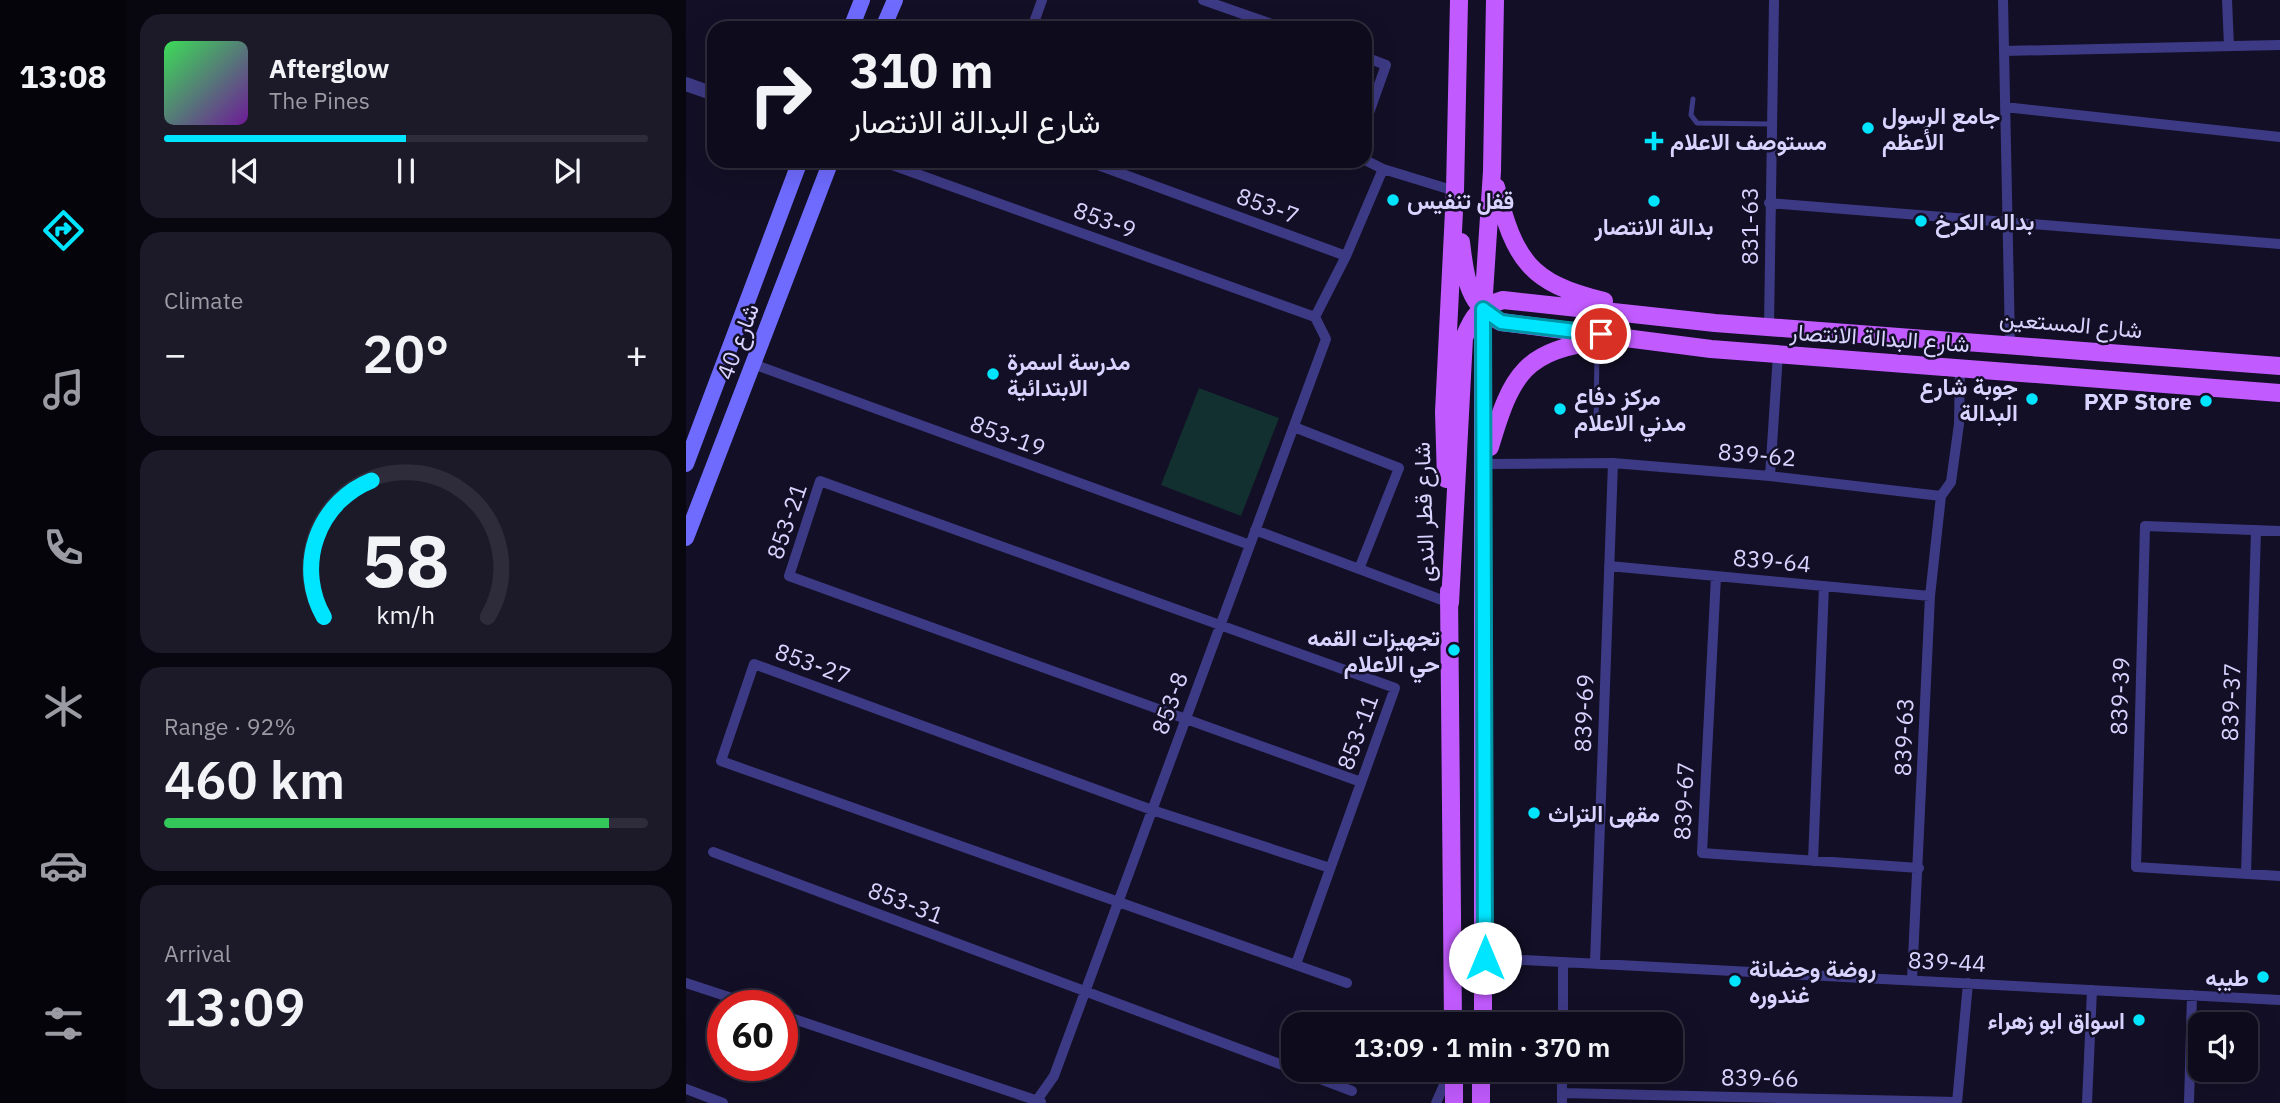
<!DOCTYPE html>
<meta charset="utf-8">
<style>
:root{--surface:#0e0b1c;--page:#1c1929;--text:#f1f3f6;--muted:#9b9ba3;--line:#2e2b3b;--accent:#00e5ff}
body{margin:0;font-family:"IBM Plex Sans",Vazirmatn,sans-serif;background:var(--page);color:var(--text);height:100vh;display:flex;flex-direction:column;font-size:26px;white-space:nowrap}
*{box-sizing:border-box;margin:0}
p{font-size:23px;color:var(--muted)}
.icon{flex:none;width:38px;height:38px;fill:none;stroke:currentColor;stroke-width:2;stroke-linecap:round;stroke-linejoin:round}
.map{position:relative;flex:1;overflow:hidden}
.side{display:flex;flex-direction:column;gap:14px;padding:14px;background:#08060f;width:560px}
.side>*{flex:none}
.top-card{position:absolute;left:21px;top:21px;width:665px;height:147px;border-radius:21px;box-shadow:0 7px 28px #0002,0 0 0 2px var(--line);background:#0e0b1c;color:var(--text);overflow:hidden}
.tools{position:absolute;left:1502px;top:1012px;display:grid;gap:14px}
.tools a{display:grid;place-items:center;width:70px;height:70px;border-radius:14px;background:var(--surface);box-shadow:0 7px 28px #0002,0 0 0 2px var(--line);font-size:35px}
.speed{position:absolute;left:21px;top:990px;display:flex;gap:14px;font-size:35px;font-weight:700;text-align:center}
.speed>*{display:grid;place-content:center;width:91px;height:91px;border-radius:50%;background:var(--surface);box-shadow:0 7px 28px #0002,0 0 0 2px var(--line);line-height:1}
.speed .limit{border:10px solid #d22;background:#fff;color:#111}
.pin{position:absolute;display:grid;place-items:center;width:60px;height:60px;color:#fff;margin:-30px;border:4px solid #fff;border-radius:50%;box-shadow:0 2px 7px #0007}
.me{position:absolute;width:77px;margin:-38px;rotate:0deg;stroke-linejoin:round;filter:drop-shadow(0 0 5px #0008)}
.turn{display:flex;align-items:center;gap:24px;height:147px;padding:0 28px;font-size:32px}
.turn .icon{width:91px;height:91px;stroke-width:2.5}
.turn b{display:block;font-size:49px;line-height:60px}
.big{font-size:52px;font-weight:600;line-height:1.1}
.side .widget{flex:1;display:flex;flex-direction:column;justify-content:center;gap:10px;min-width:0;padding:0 24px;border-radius:21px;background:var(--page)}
.side .dial{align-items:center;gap:0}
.dial svg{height:182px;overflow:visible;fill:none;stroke:var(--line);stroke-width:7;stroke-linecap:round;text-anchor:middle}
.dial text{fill:var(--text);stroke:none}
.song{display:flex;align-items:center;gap:21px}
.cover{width:84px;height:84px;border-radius:10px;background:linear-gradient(135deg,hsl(130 70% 55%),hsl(280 70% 35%))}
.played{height:7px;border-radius:4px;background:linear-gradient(90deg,var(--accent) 50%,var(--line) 50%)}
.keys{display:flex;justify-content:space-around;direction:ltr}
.heat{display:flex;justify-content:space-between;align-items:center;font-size:38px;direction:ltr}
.charge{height:10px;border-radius:5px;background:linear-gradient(90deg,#34c759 92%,var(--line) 0)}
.trip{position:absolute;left:595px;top:1012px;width:402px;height:70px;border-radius:21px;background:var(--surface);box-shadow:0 7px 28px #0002,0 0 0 2px var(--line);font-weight:600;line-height:70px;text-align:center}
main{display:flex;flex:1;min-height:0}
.dock{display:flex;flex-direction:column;width:126px;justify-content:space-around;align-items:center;background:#06040b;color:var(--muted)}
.dock .icon{width:49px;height:49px}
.dock .current{color:var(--accent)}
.dock b{font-size:32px;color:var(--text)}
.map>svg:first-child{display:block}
.green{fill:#12302f}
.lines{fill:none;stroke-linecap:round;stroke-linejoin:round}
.service{stroke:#3d3a85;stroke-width:5}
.minor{stroke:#3d3a85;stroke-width:10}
.tertiary{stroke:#3d3a85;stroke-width:14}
.secondary{stroke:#6f6bff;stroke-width:16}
.primary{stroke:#c25bff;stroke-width:18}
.route-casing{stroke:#0095a6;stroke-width:18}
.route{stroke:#00e5ff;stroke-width:12}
.poi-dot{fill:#00e5ff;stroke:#130f26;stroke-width:2.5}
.labels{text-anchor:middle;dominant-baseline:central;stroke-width:5;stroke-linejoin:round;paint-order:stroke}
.poi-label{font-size:23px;font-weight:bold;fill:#d9d4ff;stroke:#130f26;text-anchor:start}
.street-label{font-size:23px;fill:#d9d4ff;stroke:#130f26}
</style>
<main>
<nav class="dock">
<b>13:08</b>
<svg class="icon current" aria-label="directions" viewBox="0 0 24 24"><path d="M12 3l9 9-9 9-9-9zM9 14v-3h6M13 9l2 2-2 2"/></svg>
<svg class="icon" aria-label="music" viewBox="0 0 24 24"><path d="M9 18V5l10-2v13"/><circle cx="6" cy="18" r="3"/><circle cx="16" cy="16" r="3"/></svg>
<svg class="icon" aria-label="phone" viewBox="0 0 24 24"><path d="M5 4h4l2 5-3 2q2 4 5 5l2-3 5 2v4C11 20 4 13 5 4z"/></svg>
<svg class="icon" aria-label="climate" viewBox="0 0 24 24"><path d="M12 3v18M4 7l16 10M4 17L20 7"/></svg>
<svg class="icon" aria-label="car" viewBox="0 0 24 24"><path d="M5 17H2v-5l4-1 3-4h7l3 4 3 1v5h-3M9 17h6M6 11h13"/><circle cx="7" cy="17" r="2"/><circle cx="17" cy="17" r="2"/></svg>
<svg class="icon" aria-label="filters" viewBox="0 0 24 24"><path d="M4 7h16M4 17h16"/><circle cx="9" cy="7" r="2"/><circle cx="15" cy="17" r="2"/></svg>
</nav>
<section class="side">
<div class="widget">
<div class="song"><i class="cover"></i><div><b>Afterglow</b><p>The Pines</p></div></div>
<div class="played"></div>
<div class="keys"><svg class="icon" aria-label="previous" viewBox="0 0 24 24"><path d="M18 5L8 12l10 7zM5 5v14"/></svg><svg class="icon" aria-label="pause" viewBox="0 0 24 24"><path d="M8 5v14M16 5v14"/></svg><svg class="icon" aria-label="next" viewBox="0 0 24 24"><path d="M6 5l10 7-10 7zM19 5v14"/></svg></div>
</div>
<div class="widget"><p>Climate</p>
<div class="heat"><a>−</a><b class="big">20°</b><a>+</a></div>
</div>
<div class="widget dial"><svg viewBox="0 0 100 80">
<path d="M14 69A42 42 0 1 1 86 69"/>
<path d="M14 69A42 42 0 0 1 35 9" stroke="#00e5ff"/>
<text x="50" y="56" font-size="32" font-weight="700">58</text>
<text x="50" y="72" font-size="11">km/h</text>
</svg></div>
<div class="widget"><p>Range · 92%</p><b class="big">460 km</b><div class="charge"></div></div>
<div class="widget"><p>Arrival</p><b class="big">13:09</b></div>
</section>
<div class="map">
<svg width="1594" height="1103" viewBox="0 0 1594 1103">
<rect width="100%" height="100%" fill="#130f26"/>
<path class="green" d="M513,388l80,30 -38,98 -80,-31z"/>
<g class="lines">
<path class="service" d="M1007,99l-2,16 6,8 74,1
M910,429l1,-84"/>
<path class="minor" d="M517,0l80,28
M1317,0l7,343
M1541,0l2,46
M346,28l10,-28
M1318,51l276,-6
M679,57l21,8 -21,59
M1319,107l275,30
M195,161l434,156
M401,161l259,95 37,-87 -18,-9
M697,169l72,22
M1083,203l511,41
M629,317l31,-61
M1083,326l5,-326
M67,364l497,181
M608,427l105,41 -40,101
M799,464l128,-1 157,13 171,20
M1084,476l8,-122
M569,530l195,73
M1594,531l-135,-5 -9,341 144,9
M923,566l321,30
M1030,576l-14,277 217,15
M27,852l580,217
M1127,861l11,-275
M644,868l-178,-58 -398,-146 -33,97 626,222
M1560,874l10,-344
M799,958l795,42
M909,963l18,-500
M610,964l99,-276 -575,-207 -31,95 572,206
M1226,980l18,-384 11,-100 10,-14 8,-58 1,-57
M0,983l70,23
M96,1015l259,87
M877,1024v-62
M608,1069l58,22
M0,1089l37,14
M876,1093l395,9
M349,1103l19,-27 272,-737 -11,-22
M750,1103l15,-34
M876,1103v-34
M1271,1103l11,-120
M1401,1103l5,-113
M1503,1103l3,-108"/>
<path class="tertiary" d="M0,84l28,10"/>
<path class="secondary" d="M165,28l11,-28
M197,28l12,-28
M0,464l114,-303
M0,538l145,-377"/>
<path class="primary" d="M810,187c19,73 33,96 108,114
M775,242c4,33 6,64 40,80l210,27 569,44
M804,447c22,-74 34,-97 115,-107
M760,479l-2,-67 11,-221 4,-191
M763,591l4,433
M764,603l14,-265c9,-23 15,-31 39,-38l212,23 565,43
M797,1024v-715l9,-138 3,-171
M768,1069v34
M795,1103v-34"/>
</g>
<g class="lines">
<defs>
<path id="route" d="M799,958l-2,-649 18,13 100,12"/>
</defs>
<use href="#route" class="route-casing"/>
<use href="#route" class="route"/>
</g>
<g class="poi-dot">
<circle cx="1182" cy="128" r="7"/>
<path d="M964.5 130.5h7v7h7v7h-7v7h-7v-7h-7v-7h7z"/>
<circle cx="707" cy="200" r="7"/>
<circle cx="968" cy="201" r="7"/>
<circle cx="1235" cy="221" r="7"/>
<circle cx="307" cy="374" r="7"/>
<circle cx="1346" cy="399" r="7"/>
<circle cx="1520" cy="401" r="7"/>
<circle cx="874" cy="409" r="7"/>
<circle cx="768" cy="650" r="7"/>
<circle cx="848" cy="813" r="7"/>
<circle cx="1577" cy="977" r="7"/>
<circle cx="1049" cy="981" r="7"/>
<circle cx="1453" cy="1020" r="7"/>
</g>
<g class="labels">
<g class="poi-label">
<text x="1196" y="115">جامع الرسول<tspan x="1196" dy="26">الأعظم</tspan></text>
<text x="984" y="141">مستوصف الاعلام</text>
<text x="721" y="200">قفل تنفيس</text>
<text x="1249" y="221">بداله الكرخ</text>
<text x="968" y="226" text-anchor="middle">بدالة الانتصار</text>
<text x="321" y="361">مدرسة اسمرة<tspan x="321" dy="26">الابتدائية</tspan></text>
<text x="1332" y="386" text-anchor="end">جوبة شارع<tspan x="1332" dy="26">البدالة</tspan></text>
<text x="888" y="396">مركز دفاع<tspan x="888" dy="26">مدني الاعلام</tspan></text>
<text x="1506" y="401" text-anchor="end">PXP Store</text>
<text x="754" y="637" text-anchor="end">تجهيزات القمه<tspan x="754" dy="26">حي الاعلام</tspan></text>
<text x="862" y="813">مقهى التراث</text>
<text x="1063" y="968">روضة وحضانة<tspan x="1063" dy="26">غندوره</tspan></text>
<text x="1563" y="977" text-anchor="end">طيبه</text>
<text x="1439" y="1020" text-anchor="end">اسواق ابو زهراء</text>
</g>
<g class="street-label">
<text transform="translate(582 205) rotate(20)">853-7</text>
<text transform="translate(419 219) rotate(20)">853-9</text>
<text transform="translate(1063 226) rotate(-90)">831-63</text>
<text transform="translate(1385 323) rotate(5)">شارع المستعين</text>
<text transform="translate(1194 337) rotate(4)">شارع البدالة الانتصار</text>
<text transform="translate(51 341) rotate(-69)">شارع 40</text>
<text transform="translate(322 435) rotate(20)">853-19</text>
<text transform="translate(1071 454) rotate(5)">839-62</text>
<text transform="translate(737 512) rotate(-92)">شارع قطر الندى</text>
<text transform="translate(100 521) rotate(-71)">853-21</text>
<text transform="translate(1086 560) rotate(5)">839-64</text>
<text transform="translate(127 663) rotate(20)">853-27</text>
<text transform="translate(1433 696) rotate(-88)">839-39</text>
<text transform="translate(1544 702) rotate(-88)">839-37</text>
<text transform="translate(483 703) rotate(-70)">853-8</text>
<text transform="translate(897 713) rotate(-88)">839-69</text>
<text transform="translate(671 732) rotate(-70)">853-11</text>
<text transform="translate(1217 737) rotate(-88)">839-63</text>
<text transform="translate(997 801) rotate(-87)">839-67</text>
<text transform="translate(220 902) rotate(21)">853-31</text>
<text transform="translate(1261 961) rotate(3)">839-44</text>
<text transform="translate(1074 1077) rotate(1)">839-66</text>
</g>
</g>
</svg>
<div class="tools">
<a><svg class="icon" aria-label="sound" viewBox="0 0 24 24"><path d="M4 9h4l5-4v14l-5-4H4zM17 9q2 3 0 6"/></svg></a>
</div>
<div class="speed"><div class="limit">60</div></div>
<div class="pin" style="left:915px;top:334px;background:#d93025"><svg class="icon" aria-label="arrive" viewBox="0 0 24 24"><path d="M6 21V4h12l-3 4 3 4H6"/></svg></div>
<svg class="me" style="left:799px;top:958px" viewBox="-20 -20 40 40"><circle r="19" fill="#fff"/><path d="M0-13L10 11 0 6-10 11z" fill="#00e5ff"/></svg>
<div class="trip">13:09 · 1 min · 370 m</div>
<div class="top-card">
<div class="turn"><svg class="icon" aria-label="right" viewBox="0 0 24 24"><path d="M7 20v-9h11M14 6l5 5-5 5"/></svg><div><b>310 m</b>شارع البدالة الانتصار</div></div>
</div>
</div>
</main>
